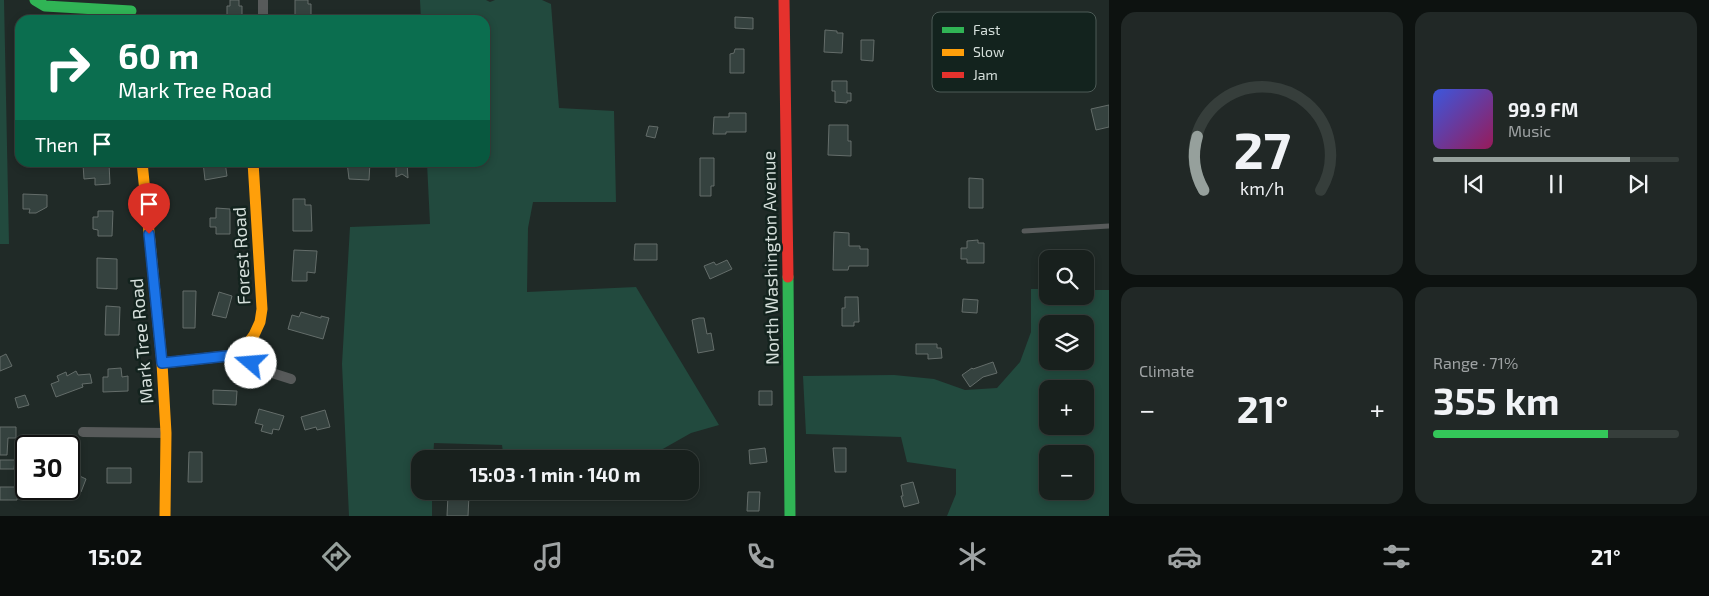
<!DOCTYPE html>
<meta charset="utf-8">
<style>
:root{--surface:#18201d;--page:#212826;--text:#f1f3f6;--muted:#9fa3a4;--line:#363e3b;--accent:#96a09c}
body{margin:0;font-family:"Exo 2",sans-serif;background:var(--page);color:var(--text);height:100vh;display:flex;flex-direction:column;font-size:19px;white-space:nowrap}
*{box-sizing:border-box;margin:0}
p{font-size:16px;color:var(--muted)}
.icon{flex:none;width:28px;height:28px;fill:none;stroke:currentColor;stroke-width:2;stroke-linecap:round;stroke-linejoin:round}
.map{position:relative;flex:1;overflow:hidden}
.drawer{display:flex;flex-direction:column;gap:12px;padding:12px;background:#0d1210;width:600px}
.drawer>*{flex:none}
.banner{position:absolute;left:15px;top:15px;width:475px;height:152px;border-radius:15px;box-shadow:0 2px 8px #0003,0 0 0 1px var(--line);background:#0b6e4f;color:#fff;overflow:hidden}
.fabs{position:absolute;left:1039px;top:250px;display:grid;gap:10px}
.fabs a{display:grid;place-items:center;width:55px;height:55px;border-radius:10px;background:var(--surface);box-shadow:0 2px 8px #0003,0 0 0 1px var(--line);font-size:25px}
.speed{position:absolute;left:15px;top:435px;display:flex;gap:10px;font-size:25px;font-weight:700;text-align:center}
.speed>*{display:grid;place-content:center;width:65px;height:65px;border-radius:50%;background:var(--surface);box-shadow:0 2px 8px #0003,0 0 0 1px var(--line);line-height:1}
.speed .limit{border:2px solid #111;border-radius:8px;background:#fff;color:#111}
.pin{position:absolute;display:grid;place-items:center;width:42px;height:42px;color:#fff;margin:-51px -21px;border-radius:50% 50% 50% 0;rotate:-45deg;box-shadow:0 0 5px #0007}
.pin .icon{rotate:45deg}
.me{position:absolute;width:55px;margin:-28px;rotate:288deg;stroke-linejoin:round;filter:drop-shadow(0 0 4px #0008)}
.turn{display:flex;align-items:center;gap:18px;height:105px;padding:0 20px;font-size:22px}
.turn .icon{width:65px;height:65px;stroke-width:2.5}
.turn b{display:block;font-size:35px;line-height:42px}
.then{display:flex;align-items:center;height:48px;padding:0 20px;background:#0003;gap:10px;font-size:19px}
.big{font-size:38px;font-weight:700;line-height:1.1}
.drawer .card{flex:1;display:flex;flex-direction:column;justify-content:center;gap:8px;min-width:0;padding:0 18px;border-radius:15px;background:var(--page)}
.drawer .dial{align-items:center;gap:0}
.dial svg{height:130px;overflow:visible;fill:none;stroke:var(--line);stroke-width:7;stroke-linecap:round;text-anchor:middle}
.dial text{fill:var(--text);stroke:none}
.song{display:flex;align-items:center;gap:15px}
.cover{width:60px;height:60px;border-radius:8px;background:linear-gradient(135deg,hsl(230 70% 55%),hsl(330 70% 35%))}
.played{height:5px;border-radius:2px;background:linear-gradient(90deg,var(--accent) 80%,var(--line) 80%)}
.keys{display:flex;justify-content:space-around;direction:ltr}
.heat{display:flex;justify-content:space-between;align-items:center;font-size:28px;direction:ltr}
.charge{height:8px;border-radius:4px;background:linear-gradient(90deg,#34c759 71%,var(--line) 0)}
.drawer .tiles{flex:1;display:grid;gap:12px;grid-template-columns:repeat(2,1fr)}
.trip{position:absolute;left:411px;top:450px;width:288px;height:50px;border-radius:15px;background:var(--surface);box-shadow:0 2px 8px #0003,0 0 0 1px var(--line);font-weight:700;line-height:50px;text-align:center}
.tabs{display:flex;height:80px;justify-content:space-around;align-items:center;background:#0a0d0c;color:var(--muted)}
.tabs .icon{width:35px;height:35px}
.tabs .on{color:var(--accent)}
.tabs b{font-size:22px;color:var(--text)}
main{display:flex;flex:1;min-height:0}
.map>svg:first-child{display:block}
.green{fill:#224a3e;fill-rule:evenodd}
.building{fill:#35423f;stroke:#646d6a}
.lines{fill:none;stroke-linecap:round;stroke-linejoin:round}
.lane{stroke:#575a5a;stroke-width:5}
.street{stroke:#575a5a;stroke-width:10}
.fast{stroke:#30b455;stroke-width:11}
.slow{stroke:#ff9f0a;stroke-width:11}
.jam{stroke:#e5322d;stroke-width:11}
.route-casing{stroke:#114b97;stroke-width:12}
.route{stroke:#1a73e8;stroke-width:9}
.labels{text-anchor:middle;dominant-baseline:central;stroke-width:5;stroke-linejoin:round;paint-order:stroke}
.street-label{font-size:18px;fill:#d5dfdb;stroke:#13231e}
.key{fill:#13231e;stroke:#4d5b57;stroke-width:1}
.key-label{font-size:14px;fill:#d5dfdb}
</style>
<main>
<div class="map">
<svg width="1109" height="516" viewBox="0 0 1109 516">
<rect width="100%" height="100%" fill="#202a27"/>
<path class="green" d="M0,0h4l5,244h-9z
M420,0h66l4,2 5,-2h47l9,4 8,104 55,3 2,91h-83l-5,26 -1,64 109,-5 83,138 -28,8 -30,17 -97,3 1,6h-61l-2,-14 -68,-2 -1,16h-13v32h12v25h-83l-7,-152 8,-137 80,-3 -3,-61 58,-1v-142h-64z
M1031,289h16l1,7h37v-6h24v226h-162l9,-22v-25l-49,-7 -6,-25 -95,-3 -3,-58 91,-1 40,4 31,11 32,-2 23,-26 11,-30zM1048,324h37v37h-37zM1048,389h37v37h-37zM1048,454h37v37h-37z
M508,491h60l1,9 -60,-1z"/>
<path class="building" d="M230,0h9v6h3v14h-15v-14h3z
M295,0h13v4h3v14h-16z
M735,17l18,1v11l-18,-1z
M825,30l12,1v2h6l-1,20 -18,-1z
M861,40h13l-1,21 -12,-1z
M735,49h9v24h-14v-19l4,-1z
M832,81h15v12h4v8h-4v2l-12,-1v-11h-3z
M1109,105v22l-13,3 -5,-21z
M729,113h17v19h-20v2h-13l1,-17h15z
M829,125h19v16h3v15l-23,-1z
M649,126l9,1 -3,11 -9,-2z
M700,158h14v28h-3v10h-11z
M95,162l14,1 1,21 -15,1v-7l-11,1 -1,-15h12z
M203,162h22l2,14 -22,4z
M347,162h23l-1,18 -20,-1z
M397,162h10l1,16 -6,-4 -6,3v-9l-4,-4 4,1z
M969,178l14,1v29h-14z
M23,194l24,1v12l-11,6h-7l1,-4h-7z
M293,199h12v6h6l1,26h-19z
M216,208l14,1v25h-14v-7h-6v-9h6z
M98,211h15l-1,25h-14v-6l-5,-1v-12h5z
M834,232l15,1v13h11v3h8v17h-19l-1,4h-15z
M978,240v3h6v20h-17v-4h-6v-11h6v-7z
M635,244h22v16h-23z
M294,250l23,1 -2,22 -8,-1v9h-15z
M97,258l20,1v30l-20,-1z
M727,260l5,9 -22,10 -6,-13 10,-4 2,3z
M183,291h13l-1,37h-12z
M219,292l13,4 -6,22 -14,-3z
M845,297h13l1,25h-5v4h-12v-18h3z
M963,299l15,1 -1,13 -15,-1z
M106,306l14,1 -1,28h-14z
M301,312l20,6v-2l8,2 -6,21 -35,-10 4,-14 7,2z
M699,318h5l3,16 4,-1 3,17 -16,3 -6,-33z
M916,344h21v4h4l1,10 -14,1v-5h-12z
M6,354l6,12 -12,5v-14z
M993,362l4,11 -14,4 -13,10 -8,-12 10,-7 1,1z
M121,368l1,9 6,-1v15l-25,1v-15h5v-8z
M76,371l2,4 12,-1 2,9 -10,1 1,3 -27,10 -5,-13 8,-3 -2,-5 9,-4 1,4z
M213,390l24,1 -1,14 -23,-1z
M759,391h13v14h-13z
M25,395l4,10 -11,3 -3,-10z
M259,409l25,7 -5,14 -6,-1 -1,5 -11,-3 2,-6 -8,-2z
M325,410l5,17 -13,3 -1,-3 -11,3 -4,-13z
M0,427h16v11h-8l-1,17h-7z
M765,448l2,14 -17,2 -1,-14z
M833,448h13v24h-11z
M189,452h13v30h-14z
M0,460h15l-1,9h-14z
M26,463v11l-8,1v-11z
M107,468h24v15h-24z
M69,471l17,8 -5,13 -12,-3z
M913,482l6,21 -15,4 -3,-11h2l-2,-11z
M0,487h18l-1,13h-17z
M748,492h12l-1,19h-12z
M448,495h21l-1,21h-21z"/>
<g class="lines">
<path class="lane" d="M1024,231l85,-5"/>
<path class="street" d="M263,0v20
M236,355l30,16 25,8
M83,432l83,1"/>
<path class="fast" d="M35,0l10,6 86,5
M788,277l2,239"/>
<path class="slow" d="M142,162l20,201 4,70 -1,83
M162,363l74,-8 10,-9 8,-11 6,-13 2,-13 -9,-147"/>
<path class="jam" d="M784,0l4,277"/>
</g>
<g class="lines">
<defs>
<path id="route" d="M149,234l13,129 74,-8 15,8"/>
</defs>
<use href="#route" class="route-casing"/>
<use href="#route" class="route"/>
</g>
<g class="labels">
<g class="street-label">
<text transform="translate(241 256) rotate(-93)">Forest Road</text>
<text transform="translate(770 258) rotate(-91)">North Washington Avenue</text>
<text transform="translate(141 341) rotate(-95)">Mark Tree Road</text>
</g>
</g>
<rect x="932" y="12" width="164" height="80" rx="8" class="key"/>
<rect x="942" y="27" width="22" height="6" fill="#30b455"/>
<rect x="942" y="49" width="22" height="7" fill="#ff9f0a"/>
<rect x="942" y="72" width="22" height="6" fill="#e5322d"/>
<g class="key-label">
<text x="973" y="35">Fast</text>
<text x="973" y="57">Slow</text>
<text x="973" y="80">Jam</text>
</g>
</svg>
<div class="fabs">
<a><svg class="icon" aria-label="search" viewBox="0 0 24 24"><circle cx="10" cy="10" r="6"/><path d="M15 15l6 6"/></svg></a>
<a><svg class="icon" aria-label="layers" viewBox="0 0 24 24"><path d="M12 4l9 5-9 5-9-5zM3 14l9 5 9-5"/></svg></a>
<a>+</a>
<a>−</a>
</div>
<div class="speed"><div class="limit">30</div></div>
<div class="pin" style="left:149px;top:234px;background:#d93025"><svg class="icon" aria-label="arrive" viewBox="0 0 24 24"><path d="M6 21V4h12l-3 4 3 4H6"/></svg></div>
<svg class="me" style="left:251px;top:363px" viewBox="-20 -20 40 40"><circle r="19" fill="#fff"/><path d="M0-13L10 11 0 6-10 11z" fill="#1a73e8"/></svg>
<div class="trip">15:03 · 1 min · 140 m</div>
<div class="banner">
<div class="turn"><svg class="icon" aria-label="right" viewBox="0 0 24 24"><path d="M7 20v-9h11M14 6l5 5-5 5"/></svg><div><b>60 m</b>Mark Tree Road</div></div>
<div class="then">Then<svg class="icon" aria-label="arrive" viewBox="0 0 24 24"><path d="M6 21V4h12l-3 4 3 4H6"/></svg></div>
</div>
</div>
<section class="drawer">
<div class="tiles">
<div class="card dial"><svg viewBox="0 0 100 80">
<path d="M14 69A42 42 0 1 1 86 69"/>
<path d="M14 69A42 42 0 0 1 10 36" stroke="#96a09c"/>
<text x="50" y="56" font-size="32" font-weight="700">27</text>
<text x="50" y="72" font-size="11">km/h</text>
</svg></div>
<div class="card">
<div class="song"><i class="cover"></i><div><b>99.9 FM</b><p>Music</p></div></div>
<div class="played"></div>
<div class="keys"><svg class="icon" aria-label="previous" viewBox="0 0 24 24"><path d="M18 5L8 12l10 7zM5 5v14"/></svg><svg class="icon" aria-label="pause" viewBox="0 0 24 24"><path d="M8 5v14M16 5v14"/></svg><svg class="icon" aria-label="next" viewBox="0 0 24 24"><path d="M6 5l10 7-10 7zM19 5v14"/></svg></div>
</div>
<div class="card"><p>Climate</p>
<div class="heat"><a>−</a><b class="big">21°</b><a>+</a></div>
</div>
<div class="card"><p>Range · 71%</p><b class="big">355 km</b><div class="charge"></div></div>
</div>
</section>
</main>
<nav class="tabs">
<b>15:02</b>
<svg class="icon on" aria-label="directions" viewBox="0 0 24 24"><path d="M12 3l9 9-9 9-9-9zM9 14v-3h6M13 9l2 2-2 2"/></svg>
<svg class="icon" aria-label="music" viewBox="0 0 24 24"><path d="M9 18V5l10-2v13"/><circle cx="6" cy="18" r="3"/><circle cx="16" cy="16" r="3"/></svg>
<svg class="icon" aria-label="phone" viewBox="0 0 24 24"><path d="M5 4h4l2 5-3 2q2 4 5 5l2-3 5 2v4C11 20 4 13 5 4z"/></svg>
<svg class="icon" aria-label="climate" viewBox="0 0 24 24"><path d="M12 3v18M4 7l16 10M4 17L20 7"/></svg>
<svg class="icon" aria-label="car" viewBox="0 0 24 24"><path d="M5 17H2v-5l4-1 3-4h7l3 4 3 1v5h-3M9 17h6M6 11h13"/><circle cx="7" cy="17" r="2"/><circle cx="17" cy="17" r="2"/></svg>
<svg class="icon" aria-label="filters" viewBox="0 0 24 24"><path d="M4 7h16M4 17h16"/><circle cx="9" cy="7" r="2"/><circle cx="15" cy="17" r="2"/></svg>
<b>21°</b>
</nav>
